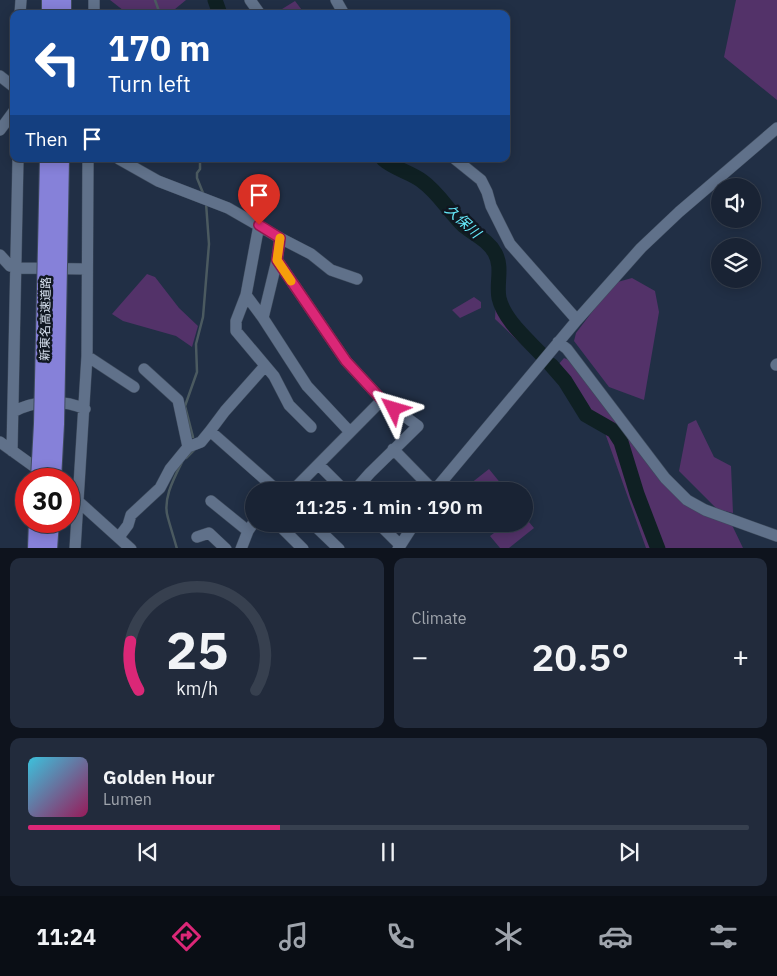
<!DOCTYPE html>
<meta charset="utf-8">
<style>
:root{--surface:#192334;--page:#222b3c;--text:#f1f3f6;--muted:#9fa4ac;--line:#37404f;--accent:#db2777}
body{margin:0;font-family:"IBM Plex Sans","Noto Sans JP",sans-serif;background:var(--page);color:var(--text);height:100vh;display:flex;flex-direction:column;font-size:19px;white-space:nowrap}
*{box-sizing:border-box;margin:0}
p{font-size:16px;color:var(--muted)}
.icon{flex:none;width:28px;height:28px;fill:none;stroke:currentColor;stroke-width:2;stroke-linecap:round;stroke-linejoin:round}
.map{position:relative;height:548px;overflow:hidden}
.panel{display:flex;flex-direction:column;gap:10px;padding:10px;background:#0e131d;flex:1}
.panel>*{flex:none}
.banner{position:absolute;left:10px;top:10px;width:500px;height:152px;border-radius:10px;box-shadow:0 2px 12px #0003,0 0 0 1px var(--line);background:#1a4fa0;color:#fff;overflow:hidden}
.tools{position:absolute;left:711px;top:178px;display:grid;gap:10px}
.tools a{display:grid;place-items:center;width:50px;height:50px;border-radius:50%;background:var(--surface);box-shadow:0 2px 12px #0003,0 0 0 1px var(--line);font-size:25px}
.speed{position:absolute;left:15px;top:468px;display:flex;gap:10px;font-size:25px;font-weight:700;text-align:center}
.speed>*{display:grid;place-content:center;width:65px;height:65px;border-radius:50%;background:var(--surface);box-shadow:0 2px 12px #0003,0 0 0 1px var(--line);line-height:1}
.speed .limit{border:8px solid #d22;background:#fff;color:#111}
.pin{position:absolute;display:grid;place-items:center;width:42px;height:42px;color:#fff;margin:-51px -21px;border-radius:50% 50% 50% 0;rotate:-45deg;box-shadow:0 0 5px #0007}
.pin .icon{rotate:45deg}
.me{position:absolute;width:55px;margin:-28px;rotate:310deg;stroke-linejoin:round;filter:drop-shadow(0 0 4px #0008)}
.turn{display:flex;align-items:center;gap:18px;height:105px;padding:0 15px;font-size:22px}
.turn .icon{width:65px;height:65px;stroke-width:2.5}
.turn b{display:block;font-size:35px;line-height:42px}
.then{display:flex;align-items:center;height:48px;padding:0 15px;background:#0003;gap:10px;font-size:19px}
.big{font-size:38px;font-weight:600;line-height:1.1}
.panel .widget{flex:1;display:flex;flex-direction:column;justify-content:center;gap:8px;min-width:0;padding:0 18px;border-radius:10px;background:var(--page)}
.panel .dial{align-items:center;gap:0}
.dial svg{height:130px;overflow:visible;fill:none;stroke:var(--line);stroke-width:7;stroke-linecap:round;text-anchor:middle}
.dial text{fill:var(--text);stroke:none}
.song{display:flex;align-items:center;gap:15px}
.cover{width:60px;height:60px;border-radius:8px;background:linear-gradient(135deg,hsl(190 70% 55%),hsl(330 70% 35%))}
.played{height:5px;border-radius:2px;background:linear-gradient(90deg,var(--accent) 35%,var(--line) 35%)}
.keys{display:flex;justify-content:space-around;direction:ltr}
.heat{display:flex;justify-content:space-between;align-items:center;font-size:28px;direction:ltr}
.panel .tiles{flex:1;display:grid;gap:10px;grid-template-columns:1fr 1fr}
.widget:last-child{grid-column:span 2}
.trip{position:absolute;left:245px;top:482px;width:288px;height:50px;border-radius:25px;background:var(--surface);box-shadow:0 2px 12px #0003,0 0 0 1px var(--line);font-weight:600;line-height:50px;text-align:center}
.tabs{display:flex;height:80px;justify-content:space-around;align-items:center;background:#0a0e15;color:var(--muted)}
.tabs .icon{width:35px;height:35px}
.tabs .current{color:var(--accent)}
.tabs b{font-size:22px;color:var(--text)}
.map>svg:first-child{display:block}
.green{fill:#533269}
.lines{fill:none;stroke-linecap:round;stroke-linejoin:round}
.stream{stroke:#4b5a60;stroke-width:2.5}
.river{stroke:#0f2023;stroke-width:15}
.minor-casing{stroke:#3f4c5e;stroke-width:12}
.highway-casing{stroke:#3f4c5e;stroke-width:18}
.minor{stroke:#60718a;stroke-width:11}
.highway{stroke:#8681d9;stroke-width:16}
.highway-bridge-casing{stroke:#3f4c5e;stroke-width:18;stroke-linecap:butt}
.highway-bridge{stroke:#8681d9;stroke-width:16}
.route-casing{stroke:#8e194d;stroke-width:12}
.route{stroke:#db2777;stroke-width:9}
.slow{stroke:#f59e0b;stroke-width:9}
.labels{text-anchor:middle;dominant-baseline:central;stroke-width:5;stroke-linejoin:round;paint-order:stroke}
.street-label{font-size:12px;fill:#d8e2f0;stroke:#101721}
.water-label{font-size:14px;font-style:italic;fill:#66ebfc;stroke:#101721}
</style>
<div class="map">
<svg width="777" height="549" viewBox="0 0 777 549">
<rect width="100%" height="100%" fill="#212f45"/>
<path class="green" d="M110,0h76l-17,14h-41z
M736,0h41v100l-53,-43z
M295,1l10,13h-31z
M147,274l8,3 24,31 19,18 -6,21 -16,-11 -53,-15 -11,-7z
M632,278l23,13 4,21 -15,88 -35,-13 -35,-46 2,-8 38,-50z
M474,297l7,5v6l-21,10 -8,-8z
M496,302l47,50 -5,8 -43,-41z
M564,358l7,3 91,121 69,41 12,25h-97l-41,-115 -22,-17 -31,-44z
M696,420l18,37 17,9 2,47 -16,-4 -38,-38 9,-47z
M489,469l13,16 -8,6h-33z
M524,516l10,12 -25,20h-9l-10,-12 16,-12h18z"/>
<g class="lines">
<path class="stream" d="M155,0l5,14
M200,159v10l-3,4v5l6,15
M193,437l-8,-31 12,-34 -1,-28 7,-27 6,-73 -3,-41
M186,458l8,-8
M177,549c-3,-11 -6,-20 -9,-31 -6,-18 6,-40 14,-56"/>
<path class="river" d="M215,0l5,14
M383,159c11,10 27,13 39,22 17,12 27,31 42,45 11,9 24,14 31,27 8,14 1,31 4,45 5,22 28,41 43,57
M551,365l14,16 21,34 28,16 7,11 16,52 21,55"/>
<defs>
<path id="minor" d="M250,0l10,14
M336,0l8,14
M20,14l1,-14
M94,14v-14
M0,76l14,11
M0,130l14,-19
M119,159l39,22 70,27 52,30 31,16 20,16 26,9
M455,159l26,21 6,12 4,14 19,38 67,76
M259,225l-13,70 17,23
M280,238l-3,22 -14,58 44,68 43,46
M0,255l10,11 7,2 70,1
M277,260l69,101 36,39 36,26 -48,47 -16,18
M246,295l-10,26v10l38,45 15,29 22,22
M558,342l9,7 98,129 22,22 18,10 72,26
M87,356l47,31
M776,365l1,-1
M13,412c21,-12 50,-13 72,-3
M210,431l15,-20 40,-45
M0,442l43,31
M188,447l13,-5 9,-11 68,60
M393,449l41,42
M12,451l6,-292
M319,465l26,26
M292,491l90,-91
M434,491l143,-171 64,-72 38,-36 98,-84
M69,493l62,56
M211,501l37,30
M278,524l25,25
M313,524l26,25
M379,524l21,21
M119,537l9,-12 3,-10 29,-27 10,-19 18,-22 -10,-47 -34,-31
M197,537l12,-4 17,16
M75,549l12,-193 1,-197
M241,549l7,-18 6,-9
M398,549l16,-25"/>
<path id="highway" d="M50,14v-14
M63,14v-14
M36,549l1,-28
M49,549l2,-28"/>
</defs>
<use href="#minor" class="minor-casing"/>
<use href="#highway" class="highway-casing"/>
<use href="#minor" class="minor"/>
<use href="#highway" class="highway"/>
<defs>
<path id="highway-bridge" d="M39,479l3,-55 6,-265
M53,479l3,-55 5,-265"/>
</defs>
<use href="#highway-bridge" class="highway-bridge-casing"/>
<use href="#highway-bridge" class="highway-bridge"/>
</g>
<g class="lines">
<defs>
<path id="route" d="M259,225l21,13 -3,22 69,101 36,39 12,9"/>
</defs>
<use href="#route" class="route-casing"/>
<use href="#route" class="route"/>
<path class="slow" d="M280,238l-3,22 14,21"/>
</g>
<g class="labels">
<g class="street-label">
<text transform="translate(45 319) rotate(-89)">新東名高速道路</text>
</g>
<g class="water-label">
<text transform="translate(463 221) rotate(42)">久保川</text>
</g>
</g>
</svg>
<div class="tools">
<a><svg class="icon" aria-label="sound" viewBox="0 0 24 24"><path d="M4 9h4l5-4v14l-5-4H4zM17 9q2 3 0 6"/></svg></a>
<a><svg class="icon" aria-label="layers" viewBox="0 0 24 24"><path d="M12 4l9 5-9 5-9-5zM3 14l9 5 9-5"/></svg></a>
</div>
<div class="speed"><div class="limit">30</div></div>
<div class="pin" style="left:259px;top:225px;background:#d93025"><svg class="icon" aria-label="arrive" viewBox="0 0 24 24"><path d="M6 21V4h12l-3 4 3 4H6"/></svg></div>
<svg class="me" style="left:394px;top:409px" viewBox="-20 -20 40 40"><path d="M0-17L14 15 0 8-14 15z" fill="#db2777" stroke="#fff" stroke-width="4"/></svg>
<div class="trip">11:25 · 1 min · 190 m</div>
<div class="banner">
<div class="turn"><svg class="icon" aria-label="left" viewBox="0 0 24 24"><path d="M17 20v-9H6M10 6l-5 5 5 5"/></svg><div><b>170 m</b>Turn left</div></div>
<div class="then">Then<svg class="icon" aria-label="arrive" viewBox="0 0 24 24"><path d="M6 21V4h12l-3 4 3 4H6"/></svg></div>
</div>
</div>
<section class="panel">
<div class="tiles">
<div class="widget dial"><svg viewBox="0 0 100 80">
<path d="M14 69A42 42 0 1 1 86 69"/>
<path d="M14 69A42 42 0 0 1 9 39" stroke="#db2777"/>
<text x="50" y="56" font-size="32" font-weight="700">25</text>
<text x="50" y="72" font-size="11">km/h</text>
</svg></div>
<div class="widget"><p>Climate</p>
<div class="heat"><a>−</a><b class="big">20.5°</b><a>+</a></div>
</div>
<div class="widget">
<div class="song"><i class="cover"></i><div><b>Golden Hour</b><p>Lumen</p></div></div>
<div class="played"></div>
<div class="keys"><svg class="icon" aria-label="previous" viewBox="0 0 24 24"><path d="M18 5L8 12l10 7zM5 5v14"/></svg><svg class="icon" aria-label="pause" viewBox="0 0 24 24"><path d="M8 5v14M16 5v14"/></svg><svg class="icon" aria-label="next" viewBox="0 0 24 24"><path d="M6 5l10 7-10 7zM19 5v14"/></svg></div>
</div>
</div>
</section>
<nav class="tabs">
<b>11:24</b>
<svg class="icon current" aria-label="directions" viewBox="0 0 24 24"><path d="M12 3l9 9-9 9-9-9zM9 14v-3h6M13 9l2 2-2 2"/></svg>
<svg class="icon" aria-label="music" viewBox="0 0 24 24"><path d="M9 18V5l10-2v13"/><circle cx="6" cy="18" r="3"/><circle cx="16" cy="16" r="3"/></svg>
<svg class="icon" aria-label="phone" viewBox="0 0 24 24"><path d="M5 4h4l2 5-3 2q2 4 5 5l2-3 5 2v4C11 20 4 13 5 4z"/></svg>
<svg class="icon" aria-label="climate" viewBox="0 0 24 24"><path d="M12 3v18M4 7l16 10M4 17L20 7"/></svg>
<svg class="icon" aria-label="car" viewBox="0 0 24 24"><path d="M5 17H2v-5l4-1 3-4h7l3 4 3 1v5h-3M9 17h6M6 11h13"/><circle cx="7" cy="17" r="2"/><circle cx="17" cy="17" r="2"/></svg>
<svg class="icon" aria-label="filters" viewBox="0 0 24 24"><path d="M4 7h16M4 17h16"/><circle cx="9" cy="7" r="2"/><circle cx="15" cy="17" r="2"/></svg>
</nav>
